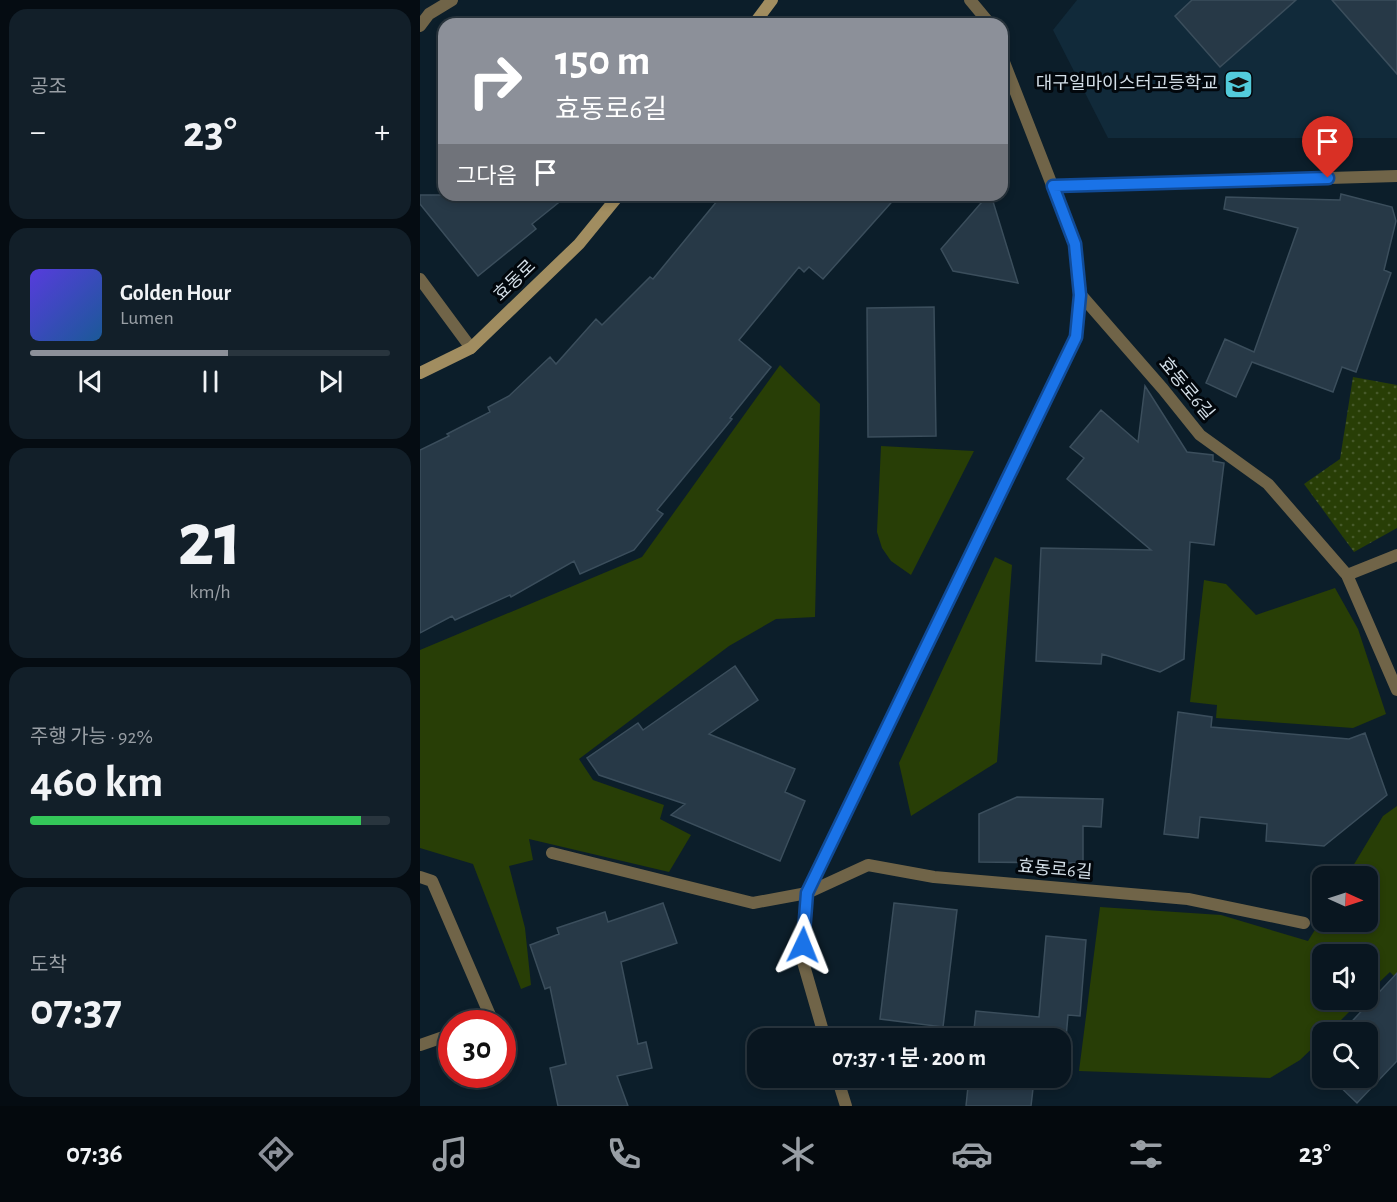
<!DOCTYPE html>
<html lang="ko">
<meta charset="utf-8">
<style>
:root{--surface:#091620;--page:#121f29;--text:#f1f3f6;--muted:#999fa5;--line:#29353e;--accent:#8c9099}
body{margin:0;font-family:"Alegreya Sans","Noto Sans KR",sans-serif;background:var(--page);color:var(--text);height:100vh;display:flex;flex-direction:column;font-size:22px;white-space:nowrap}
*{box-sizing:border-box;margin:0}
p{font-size:20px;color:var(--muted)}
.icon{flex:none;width:33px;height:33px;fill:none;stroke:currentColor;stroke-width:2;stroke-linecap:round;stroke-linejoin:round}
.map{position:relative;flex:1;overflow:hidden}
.side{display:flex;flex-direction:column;gap:9px;padding:9px;background:#050c12;width:420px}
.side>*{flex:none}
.guide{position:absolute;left:18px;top:18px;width:570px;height:183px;border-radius:18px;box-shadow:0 3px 9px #0003,0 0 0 2px var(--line);background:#8c9099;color:#fff;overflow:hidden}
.needle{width:39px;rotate:93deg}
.fabs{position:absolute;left:892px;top:866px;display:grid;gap:12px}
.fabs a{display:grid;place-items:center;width:66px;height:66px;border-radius:12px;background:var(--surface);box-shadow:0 3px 9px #0003,0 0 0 2px var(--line);font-size:30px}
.speed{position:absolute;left:18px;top:1010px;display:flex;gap:12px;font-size:30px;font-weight:700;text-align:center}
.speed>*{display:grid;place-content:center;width:78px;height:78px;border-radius:50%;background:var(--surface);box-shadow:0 3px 9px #0003,0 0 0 2px var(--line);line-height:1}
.speed .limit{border:9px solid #d22;background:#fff;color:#111}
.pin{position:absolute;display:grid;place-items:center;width:51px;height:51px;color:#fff;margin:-62px -26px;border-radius:50% 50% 50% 0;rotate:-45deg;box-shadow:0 0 6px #0007}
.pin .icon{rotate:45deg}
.me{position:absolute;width:66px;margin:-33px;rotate:2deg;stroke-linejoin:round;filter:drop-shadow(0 0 4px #0008)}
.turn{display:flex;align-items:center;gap:21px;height:126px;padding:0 18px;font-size:27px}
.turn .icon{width:78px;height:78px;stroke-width:2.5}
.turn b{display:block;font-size:42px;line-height:51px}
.then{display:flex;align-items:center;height:57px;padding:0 18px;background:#0003;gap:12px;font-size:22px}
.big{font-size:45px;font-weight:600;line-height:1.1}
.side .card{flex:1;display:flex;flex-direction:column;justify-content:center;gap:9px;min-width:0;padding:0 21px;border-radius:18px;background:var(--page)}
.side .dial{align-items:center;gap:0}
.dial b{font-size:78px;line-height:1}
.song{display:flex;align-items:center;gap:18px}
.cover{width:72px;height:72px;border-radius:9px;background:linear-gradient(135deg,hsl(250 70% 55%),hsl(210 70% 35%))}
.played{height:6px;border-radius:3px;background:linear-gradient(90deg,var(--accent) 55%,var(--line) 55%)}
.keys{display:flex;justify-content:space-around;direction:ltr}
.heat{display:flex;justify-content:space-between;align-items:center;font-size:33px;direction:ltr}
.charge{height:9px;border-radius:4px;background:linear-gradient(90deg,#34c759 92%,var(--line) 0)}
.trip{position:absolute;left:327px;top:1028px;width:324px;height:60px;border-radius:18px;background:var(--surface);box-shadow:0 3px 9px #0003,0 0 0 2px var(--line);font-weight:600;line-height:60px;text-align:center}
.tab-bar{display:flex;height:96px;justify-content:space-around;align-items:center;background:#04090d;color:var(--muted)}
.tab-bar .icon{width:42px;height:42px}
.tab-bar .active{color:var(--accent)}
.tab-bar b{font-size:27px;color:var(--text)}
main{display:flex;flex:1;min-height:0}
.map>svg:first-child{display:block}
.built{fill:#112a3a}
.grass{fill:#283e06}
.park{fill:url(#park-dots)}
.building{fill:#273947;stroke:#3b4e5c;stroke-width:1.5}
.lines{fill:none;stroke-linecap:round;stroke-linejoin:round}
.lane{stroke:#706448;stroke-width:12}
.street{stroke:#706448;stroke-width:12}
.secondary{stroke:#a18d60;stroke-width:12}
.route-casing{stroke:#114b97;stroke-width:15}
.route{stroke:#1a73e8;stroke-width:10}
.labels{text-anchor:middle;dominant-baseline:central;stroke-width:6;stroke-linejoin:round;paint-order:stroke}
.poi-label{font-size:18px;fill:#d3dee7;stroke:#02070c;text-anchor:end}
.street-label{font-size:18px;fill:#d3dee7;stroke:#02070c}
</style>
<main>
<section class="side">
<div class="card"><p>공조</p>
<div class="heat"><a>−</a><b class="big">23°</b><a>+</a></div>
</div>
<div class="card">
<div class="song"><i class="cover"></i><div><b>Golden Hour</b><p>Lumen</p></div></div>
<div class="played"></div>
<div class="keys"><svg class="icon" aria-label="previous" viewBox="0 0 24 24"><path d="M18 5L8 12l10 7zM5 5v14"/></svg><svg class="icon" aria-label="pause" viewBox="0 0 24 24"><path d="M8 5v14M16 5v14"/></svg><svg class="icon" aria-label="next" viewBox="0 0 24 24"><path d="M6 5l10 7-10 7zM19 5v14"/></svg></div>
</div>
<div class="card dial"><b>21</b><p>km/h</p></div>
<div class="card"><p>주행 가능 · 92%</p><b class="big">460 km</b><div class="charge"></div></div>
<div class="card"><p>도착</p><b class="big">07:37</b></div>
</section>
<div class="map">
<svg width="977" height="1106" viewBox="0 0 977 1106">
<defs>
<pattern id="park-dots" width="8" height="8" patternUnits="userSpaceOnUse" patternTransform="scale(1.5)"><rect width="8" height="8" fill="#283e06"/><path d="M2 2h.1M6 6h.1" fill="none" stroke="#46592a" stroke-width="1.8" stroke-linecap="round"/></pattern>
</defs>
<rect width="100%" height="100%" fill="#0c1e2a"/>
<path class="built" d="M657,0h320v138h-289l-55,-108z"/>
<path class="grass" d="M360,365l40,39 -5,213 -39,2 -47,27 -150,113 14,21 71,25 -4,14 31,16 -22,37 -140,-33 4,21 -24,6 16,62 6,57 -10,4 -48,-125 -53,-16v-198l222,-93z
M461,446l93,5 -63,124 -20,-14 -9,-13 -5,-16z
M575,557l17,8 -15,197 -86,54 -12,-53z
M784,580l22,4 30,31 79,-27 23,41 28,85 -33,14 -137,-10 1,-13 -27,-3z
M977,806v173l-7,-7 -22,21v-39h-45v45h39l-33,33h-6v6l-23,22 -30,18 -191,-7 21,-164 121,8 87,26 15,-24v4h45v-45h-21l36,-60z"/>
<path class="park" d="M933,377l44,8v143l-43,24 -50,-68 36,-25z"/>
<path class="building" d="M772,0h104l-76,67 -45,-51z
M912,0h65v74z
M921,194l51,13 4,14 -12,49 7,3 -35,99 -14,-5 -9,25 -81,-30 -16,35 -30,-14 19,-44 29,13 44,-124 -74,-19 2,-12 114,3z
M0,195h148l-36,29 4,5 -58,47 -58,-72z
M302,195h176l-75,84 -14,-12 -5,5 -5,-5 -60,73 32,27 -41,51 2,1 -75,91 6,4 -29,36 -54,24 -6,-13 -63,36 -1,-2 -55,25 -3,-4 -32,17v-183l29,-14 -2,-2 43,-22 -2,-5 21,-11 41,-39 6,7 40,-45 6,6 48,-48 3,2z
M568,195h3l27,88 -65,-12 -12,-22z
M514,307l2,129 -68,1 -1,-129z
M725,386l42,66 26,3v6l11,2 -10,82 -24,-3 -6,117 -24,13 -58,-18 -1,10 -65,-3 5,-113 110,2 -84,-71 17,-21 -14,-11 31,-37 37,32z
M315,666l23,34 -49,34 86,35 -10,23 20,9 -25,60 -109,-46 14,-11 -86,-29 -12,-17 51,-35 5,7z
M758,712l34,5 -1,10 138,12 16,-6 22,62 -63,51 -58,-5 1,-17 -67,-7 -2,21 -34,-4z
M597,797l86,2 -2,28 -18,-1v37l-104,-1v-48z
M243,903l14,40 -56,19 17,82 8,-2 6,26 -35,8 11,30h-70l-8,-38 16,-4 -16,-77 -5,2 -15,-44 29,-11 -2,-6 48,-16 3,10z
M474,903l63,7 -14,117 -63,-8z
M626,936l40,4 -6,76 -12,-1 -6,68 -28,-3 -3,26h-65l3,-29h91v-39h-87l3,-27 63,6z
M977,973v88l-40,42 -27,-26h38v-45h-26z
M903,1052v18l-9,-8z"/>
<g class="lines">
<path class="lane" d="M0,26l9,-12 23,-14
M661,295l82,94 37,46 68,49 79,91 50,115
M927,575l50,-20
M132,853l201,50 54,-10 61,-28 66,12 254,22 116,24
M0,877l12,4 60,139 -8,3
M0,1045l32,-11"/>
<path class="street" d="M550,0l20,24
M633,186l344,-10
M0,279l51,69
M405,1038l-22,-76 4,-69 269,-556 5,-42 -6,-51 -73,-187
M417,1077l9,29"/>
<path class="secondary" d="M334,24l18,-24
M0,373l51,-25 108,-104 40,-49"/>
</g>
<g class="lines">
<defs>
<path id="route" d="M383,945l4,-52 269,-556 4,-42 -5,-51 -22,-58 275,-8"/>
</defs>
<use href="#route" class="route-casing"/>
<use href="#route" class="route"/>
</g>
<defs>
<symbol id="school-square" viewBox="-11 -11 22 22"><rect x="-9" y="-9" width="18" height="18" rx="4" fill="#53cbdb" stroke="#02070c"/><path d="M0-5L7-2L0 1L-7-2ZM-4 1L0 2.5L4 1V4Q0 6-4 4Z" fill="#111"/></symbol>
</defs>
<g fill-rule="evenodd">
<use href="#school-square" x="802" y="68" width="33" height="33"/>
</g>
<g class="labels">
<g class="poi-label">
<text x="798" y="84">대구일마이스터고등학교</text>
</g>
<g class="street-label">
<text transform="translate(95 281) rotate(-44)">효동로</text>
<text transform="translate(766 389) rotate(50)">효동로6길</text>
<text transform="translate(635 870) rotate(5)">효동로6길</text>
</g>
</g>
</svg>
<div class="fabs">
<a><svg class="needle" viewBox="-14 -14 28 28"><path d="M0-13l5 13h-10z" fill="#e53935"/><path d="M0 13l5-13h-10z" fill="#999fa5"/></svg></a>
<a><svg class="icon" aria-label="sound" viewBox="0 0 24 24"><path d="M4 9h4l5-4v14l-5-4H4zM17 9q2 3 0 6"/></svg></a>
<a><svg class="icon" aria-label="search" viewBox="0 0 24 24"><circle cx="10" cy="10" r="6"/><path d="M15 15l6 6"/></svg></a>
</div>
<div class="speed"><div class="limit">30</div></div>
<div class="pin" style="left:908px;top:178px;background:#d93025"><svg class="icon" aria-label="arrive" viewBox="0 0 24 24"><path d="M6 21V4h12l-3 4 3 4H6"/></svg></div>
<svg class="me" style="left:383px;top:945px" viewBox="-20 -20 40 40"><path d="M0-17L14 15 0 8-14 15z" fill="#1a73e8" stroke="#fff" stroke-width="4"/></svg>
<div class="trip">07:37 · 1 분 · 200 m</div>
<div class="guide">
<div class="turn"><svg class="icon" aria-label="right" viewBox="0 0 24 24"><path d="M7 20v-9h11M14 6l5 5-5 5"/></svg><div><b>150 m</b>효동로6길</div></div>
<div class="then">그다음<svg class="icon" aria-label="arrive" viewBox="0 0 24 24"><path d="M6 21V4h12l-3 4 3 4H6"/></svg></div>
</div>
</div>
</main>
<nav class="tab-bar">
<b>07:36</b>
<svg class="icon active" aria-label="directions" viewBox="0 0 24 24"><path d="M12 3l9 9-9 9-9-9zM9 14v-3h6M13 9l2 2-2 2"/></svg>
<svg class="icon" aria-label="music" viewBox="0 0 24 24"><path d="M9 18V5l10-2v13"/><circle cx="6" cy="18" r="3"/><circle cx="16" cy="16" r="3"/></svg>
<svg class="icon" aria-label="phone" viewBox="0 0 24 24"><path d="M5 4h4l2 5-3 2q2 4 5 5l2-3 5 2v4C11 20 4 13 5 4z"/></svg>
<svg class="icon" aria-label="climate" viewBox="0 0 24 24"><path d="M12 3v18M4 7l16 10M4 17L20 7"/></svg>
<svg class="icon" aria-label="car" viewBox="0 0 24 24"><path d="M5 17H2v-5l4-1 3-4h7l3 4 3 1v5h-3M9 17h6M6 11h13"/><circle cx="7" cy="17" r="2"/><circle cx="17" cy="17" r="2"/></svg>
<svg class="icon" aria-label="filters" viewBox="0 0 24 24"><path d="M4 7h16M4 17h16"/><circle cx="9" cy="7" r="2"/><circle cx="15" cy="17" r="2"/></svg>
<b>23°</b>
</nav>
